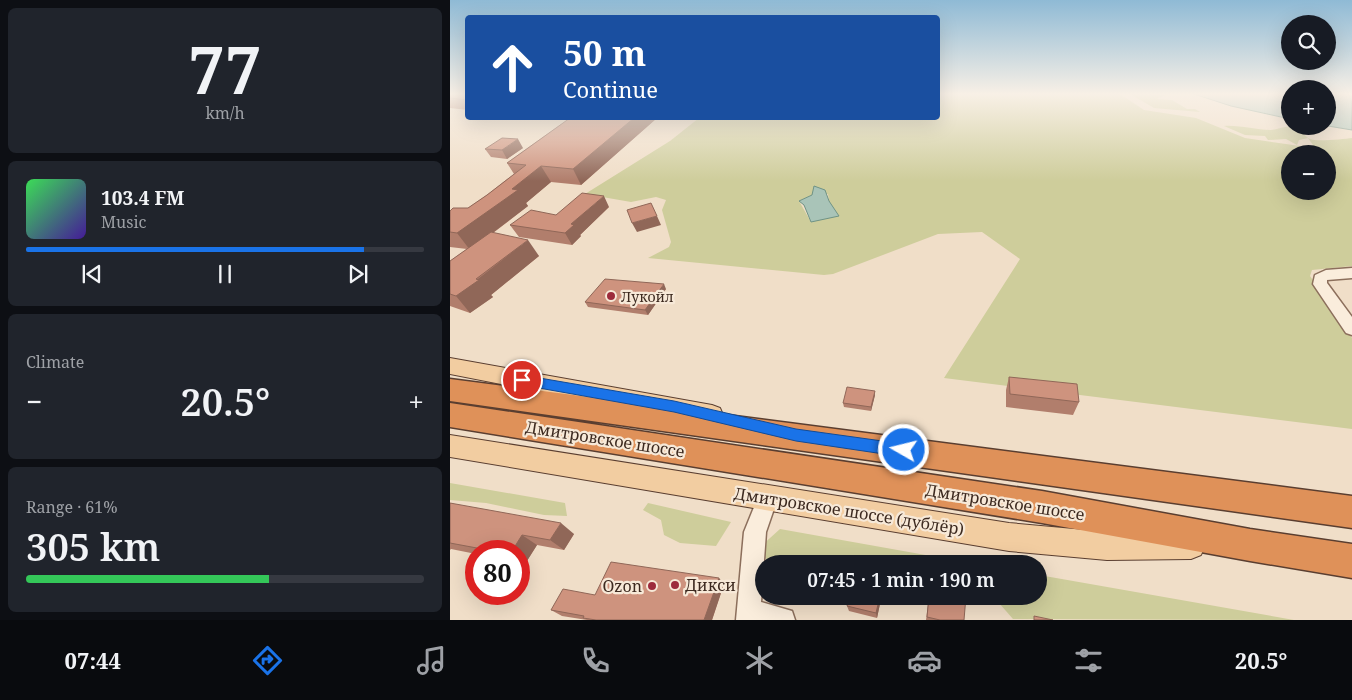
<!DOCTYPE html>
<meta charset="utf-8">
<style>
:root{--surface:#171b24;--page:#20242c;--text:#f1f3f6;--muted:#9ea1a6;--line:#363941;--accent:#1a73e8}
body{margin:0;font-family:"Noto Serif",serif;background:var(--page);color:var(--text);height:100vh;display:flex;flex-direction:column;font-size:19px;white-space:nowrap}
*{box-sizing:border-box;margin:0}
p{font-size:16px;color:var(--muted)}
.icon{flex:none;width:28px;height:28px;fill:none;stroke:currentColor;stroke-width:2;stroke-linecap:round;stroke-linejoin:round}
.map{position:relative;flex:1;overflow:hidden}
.drawer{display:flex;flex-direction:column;gap:8px;padding:8px;background:#0d0f14;width:450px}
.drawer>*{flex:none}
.hud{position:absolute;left:15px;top:15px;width:475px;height:105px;border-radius:5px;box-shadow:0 5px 20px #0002;background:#1a4fa0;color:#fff;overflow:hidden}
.buttons{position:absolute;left:831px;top:15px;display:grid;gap:10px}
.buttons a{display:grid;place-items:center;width:55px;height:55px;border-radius:50%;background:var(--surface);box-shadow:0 5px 20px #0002;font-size:25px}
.speed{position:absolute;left:15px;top:540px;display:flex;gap:10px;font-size:25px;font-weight:700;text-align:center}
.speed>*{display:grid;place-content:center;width:65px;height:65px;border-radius:50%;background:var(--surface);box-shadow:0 5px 20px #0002;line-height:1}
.speed .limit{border:8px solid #d22;background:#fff;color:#111}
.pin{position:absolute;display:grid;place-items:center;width:42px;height:42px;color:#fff;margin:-21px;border:2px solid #fff;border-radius:50%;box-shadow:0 1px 5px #0007}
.me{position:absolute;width:55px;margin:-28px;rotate:278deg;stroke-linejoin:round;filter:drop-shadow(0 0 4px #0008)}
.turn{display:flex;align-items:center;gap:18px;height:105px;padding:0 15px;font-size:22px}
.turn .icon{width:65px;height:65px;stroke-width:2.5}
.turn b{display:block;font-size:35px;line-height:42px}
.big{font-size:38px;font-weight:600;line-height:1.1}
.drawer .tile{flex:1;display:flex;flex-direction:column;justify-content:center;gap:8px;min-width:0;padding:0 18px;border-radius:8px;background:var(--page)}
.drawer .dial{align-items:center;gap:0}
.dial b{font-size:65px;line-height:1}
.song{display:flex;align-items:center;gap:15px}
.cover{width:60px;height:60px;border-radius:8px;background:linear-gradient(135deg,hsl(130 70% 55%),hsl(260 70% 35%))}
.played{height:5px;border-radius:2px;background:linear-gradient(90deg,var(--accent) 85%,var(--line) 85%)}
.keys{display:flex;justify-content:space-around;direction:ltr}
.heat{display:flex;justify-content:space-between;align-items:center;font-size:28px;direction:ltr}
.charge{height:8px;border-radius:4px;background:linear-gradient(90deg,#34c759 61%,var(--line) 0)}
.trip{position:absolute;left:305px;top:555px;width:292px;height:50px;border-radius:25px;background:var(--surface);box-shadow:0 5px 20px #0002;font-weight:600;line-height:50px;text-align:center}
.tabs{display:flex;height:80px;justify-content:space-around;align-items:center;background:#090b0e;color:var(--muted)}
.tabs .icon{width:35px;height:35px}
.tabs .active{color:var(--accent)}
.tabs b{font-size:22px;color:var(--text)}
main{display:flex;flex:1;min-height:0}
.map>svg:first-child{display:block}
.green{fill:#cecd9b;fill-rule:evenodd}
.water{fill:#a9c4b8;stroke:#6f9385}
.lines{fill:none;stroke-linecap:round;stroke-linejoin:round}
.minor-casing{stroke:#8c6f5c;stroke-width:3}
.major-casing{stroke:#5a3e30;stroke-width:2}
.highway-casing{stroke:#5a3e30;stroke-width:3}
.minor{fill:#faeddc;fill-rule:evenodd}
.major{fill:#f2cda1;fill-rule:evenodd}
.highway{fill:#df9159;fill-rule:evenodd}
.wall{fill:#b17e6c}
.shaded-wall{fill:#906758}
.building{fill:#ce937e;stroke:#906758}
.route{fill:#1a73e8;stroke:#114b97}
.poi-dot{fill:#9d2b3c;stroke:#f7e9d8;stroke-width:2}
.labels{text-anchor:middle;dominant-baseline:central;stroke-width:4.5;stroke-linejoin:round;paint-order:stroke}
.poi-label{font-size:14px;fill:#3d2a20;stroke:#f7e9d8;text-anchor:start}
.near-street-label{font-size:16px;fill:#3d2a20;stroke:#f7e9d8}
.near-poi-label{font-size:16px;fill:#3d2a20;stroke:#f7e9d8;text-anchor:start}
</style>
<main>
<section class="drawer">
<div class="tile dial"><b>77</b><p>km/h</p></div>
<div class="tile">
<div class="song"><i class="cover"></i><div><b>103.4 FM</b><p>Music</p></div></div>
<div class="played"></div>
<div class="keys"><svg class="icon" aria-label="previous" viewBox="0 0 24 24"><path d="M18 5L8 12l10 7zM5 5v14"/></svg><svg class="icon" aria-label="pause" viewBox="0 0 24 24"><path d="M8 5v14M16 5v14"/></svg><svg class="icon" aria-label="next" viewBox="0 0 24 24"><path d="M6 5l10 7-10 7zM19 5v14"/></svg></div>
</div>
<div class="tile"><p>Climate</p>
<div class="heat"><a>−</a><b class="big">20.5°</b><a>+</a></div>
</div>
<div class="tile"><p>Range · 61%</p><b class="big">305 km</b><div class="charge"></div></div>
</section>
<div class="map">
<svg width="902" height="620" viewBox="0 0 902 620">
<rect width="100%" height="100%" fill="#f0dec8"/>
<path class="green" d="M488,94h182l24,16 52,8 49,20 62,9 6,-2 -5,-7 -9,2 -2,5 -11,-6 -18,1 -3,-4 -20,-1 -21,-9c16,-1 31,4 47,4 8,-1 16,-5 23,-3 7,2 10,9 16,12 6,3 34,0 42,-1v128l-40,4 -2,6 42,62v91l-408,-51 76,-119 -38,-27 -44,2 -105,40 -9,1 -176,-17 21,-11 2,-5 -9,-32 4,-10 -10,-3 -25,5 -46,-8 85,-53 29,-23h239zM840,154h38v37h-38zM378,194l1,7 -18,21 -12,-21 13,-6z
M680,94l35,1 -8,4 15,1 15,9h8l5,3 -46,-4z
M0,483l115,20 2,13 -23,-1 -58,-12 -36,-3z
M198,503l83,19 -15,24 -36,-3 -16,-8 -3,-15 -18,-10z
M330,529l196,35h-186l-2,-4c-13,10 -23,1 -29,-12z
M589,575l255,45 -281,-1 -14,-16 -29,-7h69z"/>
<path class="water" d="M744,94h96v25l-59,-13z
M878,94h24v36l-24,-4z
M364,186l11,4 4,11 10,15 -28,6 -7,-17 -5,-4 13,-6z"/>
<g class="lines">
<defs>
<path id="minor" d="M902,268v10l-25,2v3l25,34v18l-6,-2 -33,-49 2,-9 11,-5z
M318,487l7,3 3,7 -12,35 -5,70 31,9 3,9h-59l8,-88 17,-42z"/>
<path id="major" d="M0,358l262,47 8,3 3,7 -3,7 -8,3 -262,-51z
M0,435l559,88 98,9 84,-1 10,4 4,10 -4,10 -10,4 -84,1 -98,-9 -559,-94z"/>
<path id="highway" d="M0,379l902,117v32l-902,-127z
M0,403l592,88 208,38 102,15v34l-102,-17 -208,-38 -592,-96z"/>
</defs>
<use href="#minor" class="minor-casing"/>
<use href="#major" class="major-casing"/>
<use href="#highway" class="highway-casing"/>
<use href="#minor" class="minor"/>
<use href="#major" class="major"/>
<use href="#highway" class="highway"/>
</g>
<path class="wall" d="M0,94h18v16l-18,-2z
M120,118h87l-76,67 -30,-3 -25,21 2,3 -35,27 46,23 -48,39 2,2 -23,16 -20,-7v-45l17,-12 -17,-2v-36l18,-3 19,-13 27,-21 -7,-11z
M73,148l-16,11 -16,-2 -6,-8z
M159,207l-29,28 1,1 -9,9 -53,-8 -9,-12 46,-10z
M216,289l-18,26 -60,-8 -3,-5z
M559,377l70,25 -6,13 -67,-8v-17z
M425,395l-4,16 -27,-4 -1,-4z
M0,503l124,31 -10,16 -27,-5 -12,19 -6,-1v-12h-43v3l-25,-5 -1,1z
M274,584l-12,36h-125l-25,-4 -11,-6 44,-15z
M333,596h31l-3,8 -27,-6z
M479,596l35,24h-38z
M431,599l-4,19 -28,-7 -2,-5z"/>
<path class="shaded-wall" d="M184,118h23l-76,67 -8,-16z
M68,139l5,9 -16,11 -5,-9z
M91,166l10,16 -25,21 2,3 -58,44 -13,-17z
M154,196l5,11 -29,28 1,1 -9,9 -7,-12 6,-9z
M207,216l4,9 -24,7 -5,-9z
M78,240l11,16 -48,39 2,2 -23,16 -14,-17z
M214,284l2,5 -18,26 -3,-5z
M425,391v4l-4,16v-4z
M111,523l13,11 -10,16 -14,-10z
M72,535l15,10 -12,19 -6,-4v-9h-7z
M269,578l5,6 -12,36h-8z
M359,596h5l-3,8 -2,-5z
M430,596h1v3l-4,19 -1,-5z"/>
<path class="building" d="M0,94h18v6l-18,-2z
M120,118h64l-61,51 -32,-3 -29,23 6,1 -61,43 -7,-1v-21l3,-3h15l19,-13 39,-30 -19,-2z
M52,138l16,1 -16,11 -17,-1z
M132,193l22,3 -33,28 3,1 -9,8 -55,-8 21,-15 25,5z
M201,203l6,13 -25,7 -5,-13z
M41,232l37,8 -52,39 3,1 -23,16 -6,-2v-33z
M155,279l59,5 -19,26 -60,-8z
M559,377l68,7 2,18 -69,-8z
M397,387l28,4 -4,16 -28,-4z
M0,503l111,20 -11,17 -28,-5 -10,16h-19l-43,-8z
M161,562l108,16 -15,42h-108l-13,-2 1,-2 -33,-6 12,-21 32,6z
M348,596h11v3z
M400,596h30l-4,17 -29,-7z
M479,596h37l-2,24h-24l-13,-3z
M584,616l19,4h-19z"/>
<linearGradient id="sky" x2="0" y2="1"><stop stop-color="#8fbad5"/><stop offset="0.52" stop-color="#f8f0e6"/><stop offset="1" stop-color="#f8f0e6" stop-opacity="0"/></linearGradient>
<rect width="902" height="181" fill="url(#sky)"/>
<path class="route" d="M72,375l152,26 122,28 108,15 5,2 2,4 -2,5 -5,2 -108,-16 -122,-29 -152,-27 -4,-1 -2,-4 2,-4z"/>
<g class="poi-dot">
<circle cx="161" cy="296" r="5"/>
<circle cx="225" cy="585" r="5"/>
<circle cx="202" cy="586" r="5"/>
</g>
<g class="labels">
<g class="poi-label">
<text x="171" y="296">Лукойл</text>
</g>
<g class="near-street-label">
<text transform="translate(155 439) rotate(9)">Дмитровское шоссе</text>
<text transform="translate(555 502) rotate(9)">Дмитровское шоссе</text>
<text transform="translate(399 511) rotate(9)">Дмитровское шоссе (дублёр)</text>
</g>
<g class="near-poi-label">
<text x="235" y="585">Дикси</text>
<text x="192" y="586" text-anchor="end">Ozon</text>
</g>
</g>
</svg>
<div class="buttons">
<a><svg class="icon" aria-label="search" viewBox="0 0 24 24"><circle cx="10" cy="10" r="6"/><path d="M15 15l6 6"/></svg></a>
<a>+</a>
<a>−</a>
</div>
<div class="speed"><div class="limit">80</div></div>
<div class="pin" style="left:72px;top:380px;background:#d93025"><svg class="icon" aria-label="arrive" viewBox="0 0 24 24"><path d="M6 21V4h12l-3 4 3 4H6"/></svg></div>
<svg class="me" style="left:454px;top:450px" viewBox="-20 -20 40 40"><circle r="17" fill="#1a73e8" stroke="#fff" stroke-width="3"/><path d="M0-11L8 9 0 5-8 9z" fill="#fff"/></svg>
<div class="trip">07:45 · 1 min · 190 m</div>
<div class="hud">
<div class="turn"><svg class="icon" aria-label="ahead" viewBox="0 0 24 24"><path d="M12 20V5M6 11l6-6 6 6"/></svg><div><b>50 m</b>Continue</div></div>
</div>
</div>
</main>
<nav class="tabs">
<b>07:44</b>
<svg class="icon active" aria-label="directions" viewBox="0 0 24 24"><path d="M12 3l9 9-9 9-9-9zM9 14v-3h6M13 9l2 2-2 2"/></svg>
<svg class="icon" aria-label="music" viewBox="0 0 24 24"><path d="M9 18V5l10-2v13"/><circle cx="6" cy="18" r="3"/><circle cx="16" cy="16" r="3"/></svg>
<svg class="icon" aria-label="phone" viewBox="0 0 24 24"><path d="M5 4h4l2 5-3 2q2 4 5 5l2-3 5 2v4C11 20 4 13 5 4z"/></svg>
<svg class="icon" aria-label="climate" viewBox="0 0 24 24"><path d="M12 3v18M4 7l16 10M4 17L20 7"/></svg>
<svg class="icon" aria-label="car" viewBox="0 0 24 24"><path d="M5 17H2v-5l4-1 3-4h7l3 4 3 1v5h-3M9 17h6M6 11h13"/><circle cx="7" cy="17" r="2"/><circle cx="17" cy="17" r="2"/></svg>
<svg class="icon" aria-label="filters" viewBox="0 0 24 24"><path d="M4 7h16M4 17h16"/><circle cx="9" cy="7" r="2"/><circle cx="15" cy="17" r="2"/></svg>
<b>20.5°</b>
</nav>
